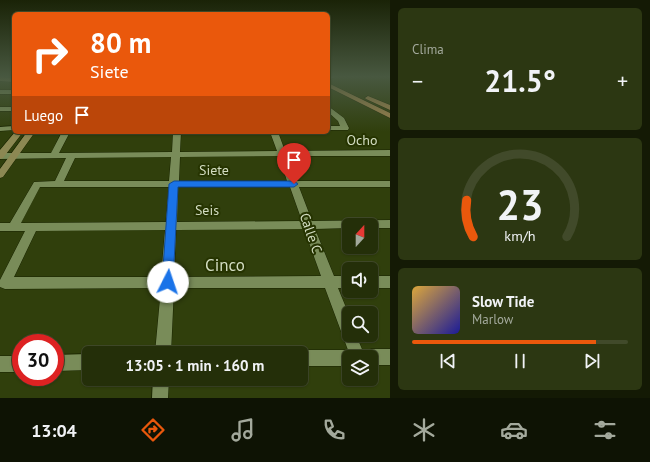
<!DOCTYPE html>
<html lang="es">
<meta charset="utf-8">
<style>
:root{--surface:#242f09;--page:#2c3712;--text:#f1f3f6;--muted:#a3a99c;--line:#414a2a;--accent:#ea580c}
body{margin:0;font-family:"PT Sans",sans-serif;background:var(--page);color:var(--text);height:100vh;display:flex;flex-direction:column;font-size:15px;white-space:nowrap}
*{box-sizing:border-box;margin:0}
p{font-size:13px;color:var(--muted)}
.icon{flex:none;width:22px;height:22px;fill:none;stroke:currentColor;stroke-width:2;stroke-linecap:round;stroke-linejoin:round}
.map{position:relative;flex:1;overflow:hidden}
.details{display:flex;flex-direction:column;gap:8px;padding:8px;background:#141a05;width:260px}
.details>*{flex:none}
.banner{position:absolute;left:12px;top:12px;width:318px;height:122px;border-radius:6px;box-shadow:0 1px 3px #0004,0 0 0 1px var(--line);background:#ea580c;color:#fff;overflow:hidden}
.needle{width:26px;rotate:21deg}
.tools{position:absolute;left:342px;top:218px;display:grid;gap:8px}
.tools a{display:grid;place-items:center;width:36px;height:36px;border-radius:6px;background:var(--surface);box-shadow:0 1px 3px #0004,0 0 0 1px var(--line);font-size:20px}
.speed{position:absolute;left:12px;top:334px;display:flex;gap:8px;font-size:20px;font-weight:700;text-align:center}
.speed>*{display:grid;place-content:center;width:52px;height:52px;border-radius:50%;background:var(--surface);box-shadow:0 1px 3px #0004,0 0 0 1px var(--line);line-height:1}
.speed .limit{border:6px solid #d22;background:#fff;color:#111}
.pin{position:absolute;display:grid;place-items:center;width:34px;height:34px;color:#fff;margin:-41px -17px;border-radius:50% 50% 50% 0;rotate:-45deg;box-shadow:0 0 4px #0007}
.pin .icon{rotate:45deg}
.me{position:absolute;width:44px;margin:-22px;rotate:4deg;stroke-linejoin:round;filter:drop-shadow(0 0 3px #0008)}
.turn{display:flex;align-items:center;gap:14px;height:84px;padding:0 12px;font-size:18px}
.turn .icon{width:52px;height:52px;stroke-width:2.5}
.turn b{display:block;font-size:28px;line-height:34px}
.then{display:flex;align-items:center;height:38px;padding:0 12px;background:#0003;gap:8px;font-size:15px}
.big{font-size:30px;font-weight:600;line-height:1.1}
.details .card{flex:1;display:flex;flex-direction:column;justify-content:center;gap:6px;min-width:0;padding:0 14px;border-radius:6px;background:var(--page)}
.details .dial{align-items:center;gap:0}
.dial svg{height:104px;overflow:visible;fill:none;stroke:var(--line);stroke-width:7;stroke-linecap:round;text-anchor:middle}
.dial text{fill:var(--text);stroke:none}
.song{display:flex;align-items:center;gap:12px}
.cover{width:48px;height:48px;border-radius:6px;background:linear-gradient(135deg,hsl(40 70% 55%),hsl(240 70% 35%))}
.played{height:4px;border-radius:2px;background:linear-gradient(90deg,var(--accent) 85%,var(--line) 85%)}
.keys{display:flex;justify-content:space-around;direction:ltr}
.heat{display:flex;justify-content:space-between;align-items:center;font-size:22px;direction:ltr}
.trip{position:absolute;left:82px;top:346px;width:226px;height:40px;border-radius:6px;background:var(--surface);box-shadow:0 1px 3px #0004,0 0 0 1px var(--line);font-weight:600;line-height:40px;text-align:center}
.tabs{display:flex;height:64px;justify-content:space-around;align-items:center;background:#0e1304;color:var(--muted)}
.tabs .icon{width:28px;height:28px}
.tabs .current{color:var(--accent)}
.tabs b{font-size:18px;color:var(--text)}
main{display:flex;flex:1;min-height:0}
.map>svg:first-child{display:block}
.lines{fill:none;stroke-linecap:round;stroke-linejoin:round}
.street-casing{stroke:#192400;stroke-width:1}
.secondary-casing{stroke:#192400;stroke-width:1}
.primary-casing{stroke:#192400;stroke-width:1}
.street{fill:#798c59;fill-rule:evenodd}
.secondary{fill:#8c8853;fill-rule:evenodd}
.primary{fill:#a0854e;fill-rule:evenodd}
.route{fill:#1a73e8;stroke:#114b97}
.labels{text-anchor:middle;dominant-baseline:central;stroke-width:4;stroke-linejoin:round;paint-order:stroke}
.street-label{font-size:14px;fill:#d2dcc1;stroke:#263401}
.near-street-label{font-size:17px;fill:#d2dcc1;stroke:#263401}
</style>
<main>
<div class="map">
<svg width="390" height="398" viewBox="0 0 390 398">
<rect width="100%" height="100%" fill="#303f0c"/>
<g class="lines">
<defs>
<path id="street" d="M328,76h9l-9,4z
M0,90h14v4h-14z
M328,106l16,12 5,10 -1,2h-20v-4h12l-2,-5 -10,-9z
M0,107h14v4h-14z
M14,126v4l-14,1v-4z
M62,132h8l-11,21 113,-1 1,-20h8l-1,20 97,-1 -7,-19h8l7,19 105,-1v6h-103l10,25h93v6h-91l13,34 78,-1v8h-19v-3h-22v3l-34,1 19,47h15v12h-11l11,27v20h7l8,19 2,-2 5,-3h19v16h-19v-8h-22v9h-48v-13h-6l6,-3h47l-23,-62h-151l-3,65h-16l6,-65 -156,1 -5,-2v-7l25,-49h-25v-8h10l24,-41 21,-1 11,-23 -66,1v-6h51zM279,156l8,25h-108l1,-24zM171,157l-2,24h-105l11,-23zM40,187h129l-3,35 -145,1zM178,187h112l12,34 -125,1zM304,229l17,47 -147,1 2,-47zM165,230l-4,47h-147l22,-46z
M371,276h19v12h-19z
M89,354v16l-34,1v-16z
M0,356h21v16h-21z
M153,379h16l-1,19h-16z"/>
<path id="secondary" d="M0,77l14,1v4l-14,-1z
M15,132h8l-20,26 -3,1v-9z
M27,132h8l-32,45 -3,1v-9z"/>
<path id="primary" d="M328,83l62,30v5l-62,-31z
M368,96l22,9v5l-24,-11 -1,-1z"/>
</defs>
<use href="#street" class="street-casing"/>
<use href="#secondary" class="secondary-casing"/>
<use href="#primary" class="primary-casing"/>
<use href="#street" class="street"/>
<use href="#secondary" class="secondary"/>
<use href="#primary" class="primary"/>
</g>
<linearGradient id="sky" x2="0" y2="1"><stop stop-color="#1a2307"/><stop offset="0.58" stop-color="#485840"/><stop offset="1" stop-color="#485840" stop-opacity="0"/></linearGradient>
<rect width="390" height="132" fill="url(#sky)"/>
<path class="route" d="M174,181h120l4,3 -4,3h-116l-5,95 -1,4 -4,2 -5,-2 -1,-4 7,-98z"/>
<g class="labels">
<g class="street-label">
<text x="362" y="140">Ocho</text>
<text x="214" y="170">Siete</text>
<text x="207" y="210">Seis</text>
<text transform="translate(311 233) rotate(71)">Calle C</text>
</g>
<g class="near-street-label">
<text x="225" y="265">Cinco</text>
</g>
</g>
</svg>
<div class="tools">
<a><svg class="needle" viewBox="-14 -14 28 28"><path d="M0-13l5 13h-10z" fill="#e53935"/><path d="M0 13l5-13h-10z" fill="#a3a99c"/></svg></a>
<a><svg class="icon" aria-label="sound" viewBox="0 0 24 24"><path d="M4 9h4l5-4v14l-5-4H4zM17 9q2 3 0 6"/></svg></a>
<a><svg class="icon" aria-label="search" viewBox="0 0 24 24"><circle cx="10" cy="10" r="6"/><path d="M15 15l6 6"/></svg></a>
<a><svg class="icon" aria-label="layers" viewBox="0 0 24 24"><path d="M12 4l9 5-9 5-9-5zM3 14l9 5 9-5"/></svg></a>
</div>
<div class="speed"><div class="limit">30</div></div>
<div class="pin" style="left:294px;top:184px;background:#d93025"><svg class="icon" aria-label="arrive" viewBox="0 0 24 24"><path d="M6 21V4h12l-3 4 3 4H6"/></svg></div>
<svg class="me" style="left:168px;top:282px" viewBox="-20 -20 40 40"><circle r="19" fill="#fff"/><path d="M0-13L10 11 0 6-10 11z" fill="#1a73e8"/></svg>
<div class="trip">13:05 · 1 min · 160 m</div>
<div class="banner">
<div class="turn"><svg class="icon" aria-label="right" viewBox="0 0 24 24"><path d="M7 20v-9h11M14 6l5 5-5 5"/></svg><div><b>80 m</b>Siete</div></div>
<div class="then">Luego<svg class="icon" aria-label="arrive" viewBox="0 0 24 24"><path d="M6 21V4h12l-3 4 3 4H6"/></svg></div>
</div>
</div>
<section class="details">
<div class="card"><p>Clima</p>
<div class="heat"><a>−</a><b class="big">21.5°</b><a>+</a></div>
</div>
<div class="card dial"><svg viewBox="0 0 100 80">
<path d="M14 69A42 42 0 1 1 86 69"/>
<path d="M14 69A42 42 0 0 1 9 41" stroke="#ea580c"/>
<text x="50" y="56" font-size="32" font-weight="700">23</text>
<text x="50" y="72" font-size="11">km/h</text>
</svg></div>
<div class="card">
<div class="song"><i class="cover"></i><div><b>Slow Tide</b><p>Marlow</p></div></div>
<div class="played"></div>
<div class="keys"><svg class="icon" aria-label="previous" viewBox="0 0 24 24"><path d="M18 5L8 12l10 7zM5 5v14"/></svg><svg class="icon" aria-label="pause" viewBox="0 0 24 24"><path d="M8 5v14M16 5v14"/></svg><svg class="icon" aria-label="next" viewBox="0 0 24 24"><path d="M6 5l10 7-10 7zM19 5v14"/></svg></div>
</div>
</section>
</main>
<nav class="tabs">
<b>13:04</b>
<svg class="icon current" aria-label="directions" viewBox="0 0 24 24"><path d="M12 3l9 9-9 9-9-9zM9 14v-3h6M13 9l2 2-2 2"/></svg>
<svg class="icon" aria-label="music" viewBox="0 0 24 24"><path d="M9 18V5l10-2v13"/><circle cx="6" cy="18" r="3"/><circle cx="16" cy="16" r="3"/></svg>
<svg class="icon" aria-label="phone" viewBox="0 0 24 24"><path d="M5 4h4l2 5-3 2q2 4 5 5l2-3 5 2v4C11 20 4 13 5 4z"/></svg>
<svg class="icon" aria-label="climate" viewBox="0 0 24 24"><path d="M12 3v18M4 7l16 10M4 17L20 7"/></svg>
<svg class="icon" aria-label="car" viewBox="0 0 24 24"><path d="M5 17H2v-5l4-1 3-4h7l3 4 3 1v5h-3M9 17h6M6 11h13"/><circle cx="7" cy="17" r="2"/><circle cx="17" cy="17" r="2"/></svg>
<svg class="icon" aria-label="filters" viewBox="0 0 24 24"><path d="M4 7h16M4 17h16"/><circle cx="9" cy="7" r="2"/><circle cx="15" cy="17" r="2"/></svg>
</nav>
